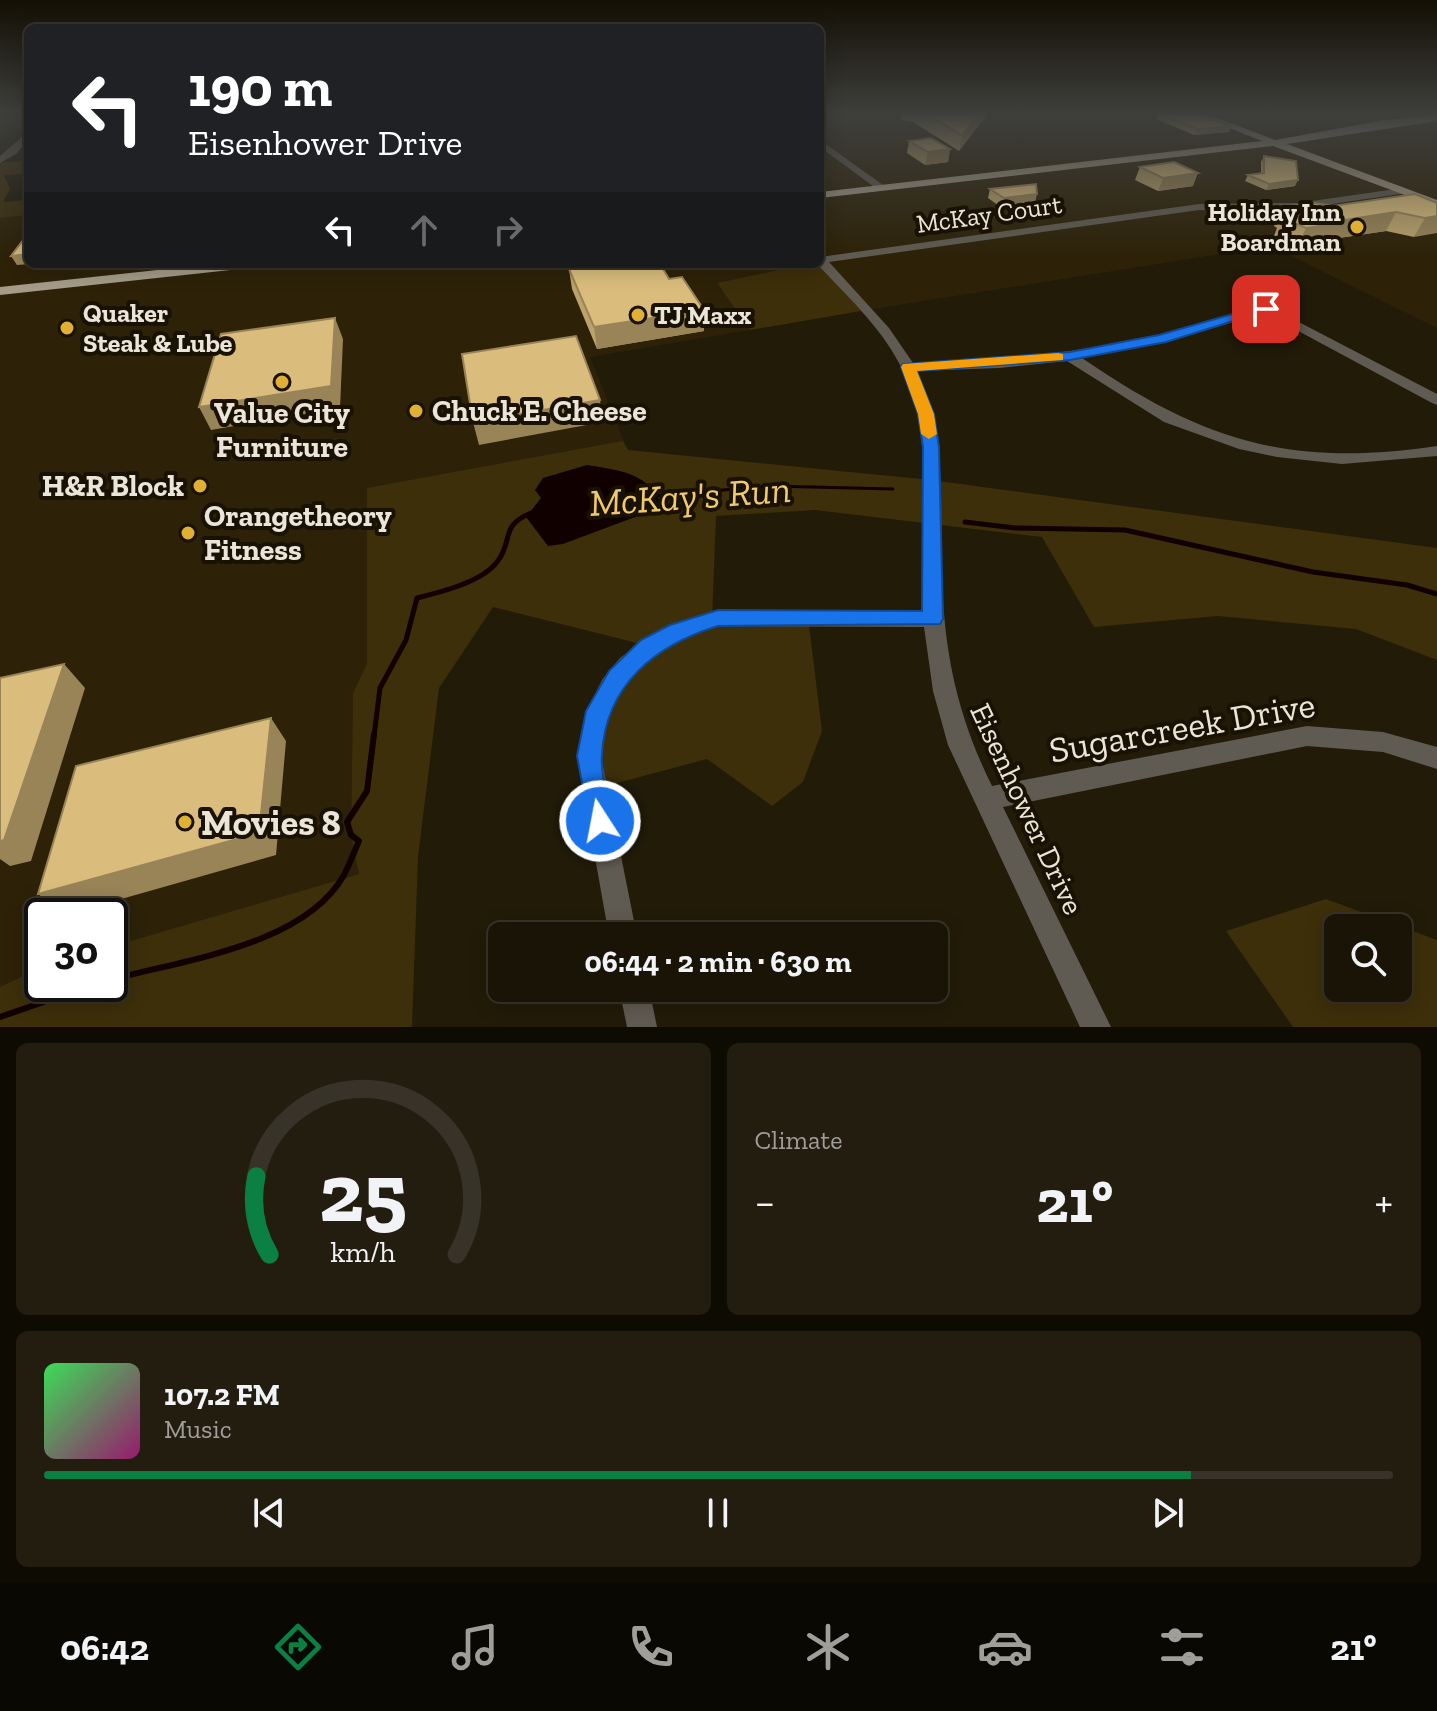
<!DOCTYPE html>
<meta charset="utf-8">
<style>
:root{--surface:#1a1406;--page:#231d10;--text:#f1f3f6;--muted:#9f9e9b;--line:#383328;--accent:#0b8043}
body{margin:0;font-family:"Zilla Slab",serif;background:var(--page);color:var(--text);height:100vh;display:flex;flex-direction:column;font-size:30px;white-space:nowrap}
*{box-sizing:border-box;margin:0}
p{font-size:26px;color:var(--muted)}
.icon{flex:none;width:44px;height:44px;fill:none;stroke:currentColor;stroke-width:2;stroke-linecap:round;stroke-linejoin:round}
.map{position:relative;height:1027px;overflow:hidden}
.details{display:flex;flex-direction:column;gap:16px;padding:16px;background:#0e0b03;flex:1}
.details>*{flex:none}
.top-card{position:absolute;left:24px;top:24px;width:800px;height:244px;border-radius:12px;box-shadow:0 4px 20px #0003,0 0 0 2px var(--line);background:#202124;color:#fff;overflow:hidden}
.fabs{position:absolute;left:1324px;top:914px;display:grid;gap:16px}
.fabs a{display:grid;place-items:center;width:88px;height:88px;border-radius:12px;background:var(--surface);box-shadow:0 4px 20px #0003,0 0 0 2px var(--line);font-size:40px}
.speed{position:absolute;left:24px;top:898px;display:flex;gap:16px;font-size:40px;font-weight:700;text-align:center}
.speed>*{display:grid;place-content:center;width:104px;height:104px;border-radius:50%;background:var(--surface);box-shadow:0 4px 20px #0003,0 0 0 2px var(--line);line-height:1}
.speed .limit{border:4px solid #111;border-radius:12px;background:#fff;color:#111}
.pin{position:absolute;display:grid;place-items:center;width:68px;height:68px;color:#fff;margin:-34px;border-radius:16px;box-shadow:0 4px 12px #0006}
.me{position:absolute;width:88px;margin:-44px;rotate:349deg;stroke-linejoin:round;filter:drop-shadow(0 0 6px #0008)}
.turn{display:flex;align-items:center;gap:28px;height:168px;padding:0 32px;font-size:36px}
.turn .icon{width:104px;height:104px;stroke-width:2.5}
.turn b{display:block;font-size:56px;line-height:68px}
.lanes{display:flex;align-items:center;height:76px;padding:0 32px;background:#0003;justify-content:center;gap:40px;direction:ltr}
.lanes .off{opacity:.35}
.big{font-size:60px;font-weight:700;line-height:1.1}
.details .card{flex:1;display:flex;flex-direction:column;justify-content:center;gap:12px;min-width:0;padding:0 28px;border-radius:12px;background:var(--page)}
.details .dial{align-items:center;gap:0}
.dial svg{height:208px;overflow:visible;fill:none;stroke:var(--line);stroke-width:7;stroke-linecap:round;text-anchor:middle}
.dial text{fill:var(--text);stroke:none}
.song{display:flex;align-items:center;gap:24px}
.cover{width:96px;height:96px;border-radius:12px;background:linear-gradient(135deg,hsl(130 70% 55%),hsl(320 70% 35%))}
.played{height:8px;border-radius:4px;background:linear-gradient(90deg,var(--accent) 85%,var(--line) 85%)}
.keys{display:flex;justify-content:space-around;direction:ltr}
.heat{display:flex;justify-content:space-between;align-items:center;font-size:44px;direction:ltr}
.details .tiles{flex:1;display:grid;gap:16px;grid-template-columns:1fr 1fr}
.card:last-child{grid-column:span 2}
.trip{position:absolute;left:488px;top:922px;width:460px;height:80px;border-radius:12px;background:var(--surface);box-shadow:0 4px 20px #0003,0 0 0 2px var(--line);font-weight:700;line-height:80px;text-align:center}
.dock{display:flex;height:128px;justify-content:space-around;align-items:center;background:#0a0802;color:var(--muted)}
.dock .icon{width:56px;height:56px}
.dock .active{color:var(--accent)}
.dock b{font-size:36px;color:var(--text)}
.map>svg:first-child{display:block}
.built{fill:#2d2208}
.green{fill:#3d2f0a;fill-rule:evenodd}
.water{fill:#100}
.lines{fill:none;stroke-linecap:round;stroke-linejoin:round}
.stream-far2{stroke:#100;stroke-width:3}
.stream-far1{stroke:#100;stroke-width:5}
.stream{stroke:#100;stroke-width:6}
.minor{fill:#5f5b52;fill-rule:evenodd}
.major{fill:#a49b88;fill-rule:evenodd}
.wall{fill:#bba36c}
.shaded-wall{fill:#998458}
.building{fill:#dabd7d;stroke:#998458;stroke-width:2}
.route{fill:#1a73e8;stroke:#114b97;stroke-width:2}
.slow{fill:#f59e0b}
.poi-dot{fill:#dfb034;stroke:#191102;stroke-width:3}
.labels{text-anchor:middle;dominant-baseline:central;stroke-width:8;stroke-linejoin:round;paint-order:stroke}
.far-poi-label{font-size:26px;font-weight:bold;fill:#ebe5d9;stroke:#191102;text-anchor:start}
.far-street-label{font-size:26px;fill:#ebe5d9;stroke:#191102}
.poi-label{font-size:30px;font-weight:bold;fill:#ebe5d9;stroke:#191102;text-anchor:start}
.street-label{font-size:30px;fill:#ebe5d9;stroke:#191102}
.near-street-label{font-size:36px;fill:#ebe5d9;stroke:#191102}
.near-poi-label{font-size:36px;font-weight:bold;fill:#ebe5d9;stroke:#191102;text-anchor:start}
.near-water-label{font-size:38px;font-style:italic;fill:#f0c96f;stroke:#191102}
</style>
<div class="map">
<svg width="1437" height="1027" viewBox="0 0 1437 1027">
<rect width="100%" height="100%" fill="#221b08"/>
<path class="built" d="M838,113h599v215l-166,-82 -404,64 -47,-49v-146z
M28,215v49h779l-90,19 33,47 -160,27 35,87 -226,43 1,103 -47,103 -2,142 8,39 -249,73v-31h-68v51l-42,20v-769z"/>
<path class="green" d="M28,160v14l-24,1 6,14 -7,13 25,-2v15l-28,3v-55z
M807,264h13l47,46 -117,20 -33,-47z
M623,441l5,9 303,30 506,68v112l-81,-31 -138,-13 -124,11 -52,-90 -227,-27 -99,6 -4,104 -63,26 -156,-39 -54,81 -21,169 -6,170h-412v-40l42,-20v17h68v-37l249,-73 -8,-39 2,-142 14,-30v-175z
M738,622l71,3 13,106 -19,51 -31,24 -65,-47 -101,27c-2,-14 -5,-29 -5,-43 -1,-52 49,-96 94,-112 13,-5 29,-6 43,-9z
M1326,899l111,41v87h-144l-67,-96zM1338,928h60v60h-60z"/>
<path class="water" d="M587,465c30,5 59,7 73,36l-9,10 -88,33 -15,2 -22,-29 15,-19 -6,-8 8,-12z"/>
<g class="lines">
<path class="stream-far2" d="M653,496l118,-10 122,3"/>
<path class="stream-far1" d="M965,522l50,6 110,2 188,42 94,13 30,9
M374,736l6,-48 26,-48 11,-42c24,-6 65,-16 80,-36 17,-21 2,-36 34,-49"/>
<path class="stream" d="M110,980c72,-20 194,-34 234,-105 6,-11 10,-23 15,-34l-8,-6 -4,-13 20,-31 7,-57
M0,1017l96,-33"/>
<path class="minor" d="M28,132v8l-12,14 -16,9v-7z
M820,140l63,45v4h-6l-57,-42z
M1403,188l5,3 -1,2 -109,16 -99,1 -370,52 60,66 24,35c83,-3 165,-9 246,-28 36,-8 71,-21 107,-30l171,89v11l-5,-2 -167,-90 -104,30 -79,15c121,83 208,110 355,88v10l-95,8 -65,-7 -38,-8 -75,-27 -97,-61 -68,7 -82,3c32,64 22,141 25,210 3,76 16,136 50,205l315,-60 76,6 54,15v22l-54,-17 -76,-6 -304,61 108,220h-31l-132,-282 -15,-54 -9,-64 -206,-1 -42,14 -40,30 -18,23 -9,18 -8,45 36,180h-28l-32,-180 10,-45 15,-31 18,-22 42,-30 56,-18 205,1c-4,-80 15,-174 -24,-248 -20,-38 -53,-68 -82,-99h3v-7l379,-53 99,-1z
M619,988h30l8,39h-30z"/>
<path class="major" d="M1192,113h12l71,27 110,-20 52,-5v6l-150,23 150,56v7l-164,-61 -453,52v-6l442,-51z
M213,264h43l-7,4 -249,27v-8z"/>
</g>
<path class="wall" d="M902,113h86l-29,38 -46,-29 -12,-2z
M1158,113l73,13 -2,6 -35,3 -38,-16z
M909,141l41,8 -2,13 -23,3 -18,-12z
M1264,156l31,30 -29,4 -21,-9 3,-6 13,-2v-11z
M1140,167l53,19 -35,5 -23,-11z
M990,189l45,14 -33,5 -14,-10z
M1437,203l-23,34 -28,-6 -54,8 -2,3 -33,5 -23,-11 3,-8 -3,-2 9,-19z
M581,264l88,15 35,52 -107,18 -25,-60 -3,-20 12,-2z"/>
<path class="shaded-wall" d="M980,113h8l-29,38 3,-16z
M1231,126l-2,6 -35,3 3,-6z
M950,149l-2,13 -23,3 3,-13z
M1198,173l-5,13 -35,5 5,-13z
M1298,180l-3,6 -29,4 3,-6z
M1037,194l-2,9 -33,5 2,-10z
M1396,212l-10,19 -54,8 -2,3 -33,5 9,-19 31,-7z
M1437,216v17l-23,4 11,-19z
M28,254v10h2l-13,1 -6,-9z
M704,310v21l-107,18 -3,-22z
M335,318l8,21 -3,69 -129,22 -12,-23z
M600,400l3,22 -124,23 -6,-23z
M64,664l21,24 -54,173 -21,5 -10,-7v-20z
M271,718l15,23 -10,114 -211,60 -27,-21z"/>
<path class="building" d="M925,113h55l-18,22z
M1158,113h37l36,13 -34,3z
M931,138l19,11 -22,3 -19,-11z
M1264,156l32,5 2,19 -29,4 -21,-9 16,-2z
M1174,162l24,11 -35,5 -23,-11z
M1036,184l1,10 -33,4 -14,-9z
M1415,194l22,9v13l-12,2 -29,-6 -59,9 3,2 -34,5 -24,-11 12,-2 -11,-8 32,-4 18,3z
M24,239h4v15l-17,2z
M581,264h79l9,15 13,-2 22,33 -110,17 -25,-58 13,-2z
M335,318l-4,68 -132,21 22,-73z
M576,336l24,64 -127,22 -11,-68z
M64,664l-60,176 -4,1v-163z
M271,718l-12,115 -221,61 38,-128z"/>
<linearGradient id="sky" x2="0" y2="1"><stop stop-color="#130f04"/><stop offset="0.44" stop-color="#3e3f3d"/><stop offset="1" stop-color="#3e3f3d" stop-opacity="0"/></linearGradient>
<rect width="1437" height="257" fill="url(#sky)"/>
<path class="route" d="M1261,306l11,3 -106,33 -96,18 -153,11 17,43 5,33 4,172 -3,5 -222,2c-62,19 -112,58 -116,128 -2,21 7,47 11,67l-4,9 -9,4 -9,-4 -14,-74 9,-45 23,-40 32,-31 29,-15 48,-15 204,1 1,-164 -5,-33 -17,-47 2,-3 167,-12 89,-17z"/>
<path class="slow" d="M1058,353l5,1v6l-146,11 17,43 3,20 -8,5 -8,-5 -3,-20 -17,-47 2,-3z"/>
<g class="poi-dot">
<circle cx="1357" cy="227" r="8"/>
<circle cx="638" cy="315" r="8"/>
<circle cx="67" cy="328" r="8"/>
<circle cx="282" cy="382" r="8"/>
<circle cx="416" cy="411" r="8"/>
<circle cx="200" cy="486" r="8"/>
<circle cx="188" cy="533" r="8"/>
<circle cx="185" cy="822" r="8"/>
</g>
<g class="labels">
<g class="far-poi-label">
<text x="1341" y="212" text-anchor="end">Holiday Inn<tspan x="1341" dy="30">Boardman</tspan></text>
<text x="83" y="313">Quaker<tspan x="83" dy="30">Steak &amp; Lube</tspan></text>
<text x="654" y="315">TJ Maxx</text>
</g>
<g class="far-street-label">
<text transform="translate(989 214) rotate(-8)">McKay Court</text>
</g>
<g class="poi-label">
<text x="432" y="411">Chuck E. Cheese</text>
<text x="282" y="413" text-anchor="middle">Value City<tspan x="282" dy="34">Furniture</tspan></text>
<text x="184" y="486" text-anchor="end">H&amp;R Block</text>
<text x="204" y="516">Orangetheory<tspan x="204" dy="34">Fitness</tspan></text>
</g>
<g class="street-label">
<text transform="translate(1027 809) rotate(65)">Eisenhower Drive</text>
</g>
<g class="near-street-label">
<text transform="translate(1182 727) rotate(-10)">Sugarcreek Drive</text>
</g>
<g class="near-poi-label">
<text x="201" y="822">Movies 8</text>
</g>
<g class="near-water-label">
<text transform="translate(690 496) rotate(-4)">McKay's Run</text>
</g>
</g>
</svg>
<div class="fabs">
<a><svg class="icon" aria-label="search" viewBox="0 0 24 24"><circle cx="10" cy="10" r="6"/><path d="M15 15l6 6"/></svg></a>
</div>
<div class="speed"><div class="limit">30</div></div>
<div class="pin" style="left:1266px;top:309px;background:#d93025"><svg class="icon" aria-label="arrive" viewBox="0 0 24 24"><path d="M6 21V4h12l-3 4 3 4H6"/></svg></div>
<svg class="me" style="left:600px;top:821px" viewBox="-20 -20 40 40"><circle r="17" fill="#1a73e8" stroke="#fff" stroke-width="3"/><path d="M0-11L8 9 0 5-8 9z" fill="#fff"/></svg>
<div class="trip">06:44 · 2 min · 630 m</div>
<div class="top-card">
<div class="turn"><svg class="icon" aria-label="left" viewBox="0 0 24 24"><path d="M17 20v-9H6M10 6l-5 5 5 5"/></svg><div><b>190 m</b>Eisenhower Drive</div></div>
<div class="lanes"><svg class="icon" aria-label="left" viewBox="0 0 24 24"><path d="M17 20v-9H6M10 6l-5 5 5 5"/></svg><svg class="icon off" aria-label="ahead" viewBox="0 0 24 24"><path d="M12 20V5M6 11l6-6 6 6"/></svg><svg class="icon off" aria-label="right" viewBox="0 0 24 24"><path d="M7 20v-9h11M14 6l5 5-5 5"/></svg></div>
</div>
</div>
<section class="details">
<div class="tiles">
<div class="card dial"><svg viewBox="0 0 100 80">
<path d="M14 69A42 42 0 1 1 86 69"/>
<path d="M14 69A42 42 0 0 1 9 39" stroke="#0b8043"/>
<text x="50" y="56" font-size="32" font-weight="700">25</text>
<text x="50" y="72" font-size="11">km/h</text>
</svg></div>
<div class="card"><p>Climate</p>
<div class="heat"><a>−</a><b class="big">21°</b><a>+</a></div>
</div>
<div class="card">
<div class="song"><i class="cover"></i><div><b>107.2 FM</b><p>Music</p></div></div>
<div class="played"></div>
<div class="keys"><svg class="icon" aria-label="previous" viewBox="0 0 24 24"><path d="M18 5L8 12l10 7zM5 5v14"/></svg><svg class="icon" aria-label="pause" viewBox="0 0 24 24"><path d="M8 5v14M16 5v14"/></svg><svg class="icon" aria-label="next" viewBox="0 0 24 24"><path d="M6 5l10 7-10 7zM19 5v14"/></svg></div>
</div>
</div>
</section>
<nav class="dock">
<b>06:42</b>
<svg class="icon active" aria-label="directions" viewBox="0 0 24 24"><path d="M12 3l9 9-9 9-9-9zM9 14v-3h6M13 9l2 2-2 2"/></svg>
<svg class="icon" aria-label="music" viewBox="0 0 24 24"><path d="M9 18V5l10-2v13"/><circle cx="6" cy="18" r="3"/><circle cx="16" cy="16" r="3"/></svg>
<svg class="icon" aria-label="phone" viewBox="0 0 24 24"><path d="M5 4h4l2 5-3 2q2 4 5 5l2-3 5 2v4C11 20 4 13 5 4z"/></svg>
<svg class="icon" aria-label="climate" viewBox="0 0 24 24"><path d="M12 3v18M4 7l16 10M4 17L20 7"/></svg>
<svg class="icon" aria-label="car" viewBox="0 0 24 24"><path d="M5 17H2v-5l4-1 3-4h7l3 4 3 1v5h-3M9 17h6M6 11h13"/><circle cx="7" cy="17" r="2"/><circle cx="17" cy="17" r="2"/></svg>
<svg class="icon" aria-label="filters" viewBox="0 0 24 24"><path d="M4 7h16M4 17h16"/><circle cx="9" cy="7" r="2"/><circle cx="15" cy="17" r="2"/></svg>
<b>21°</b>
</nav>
